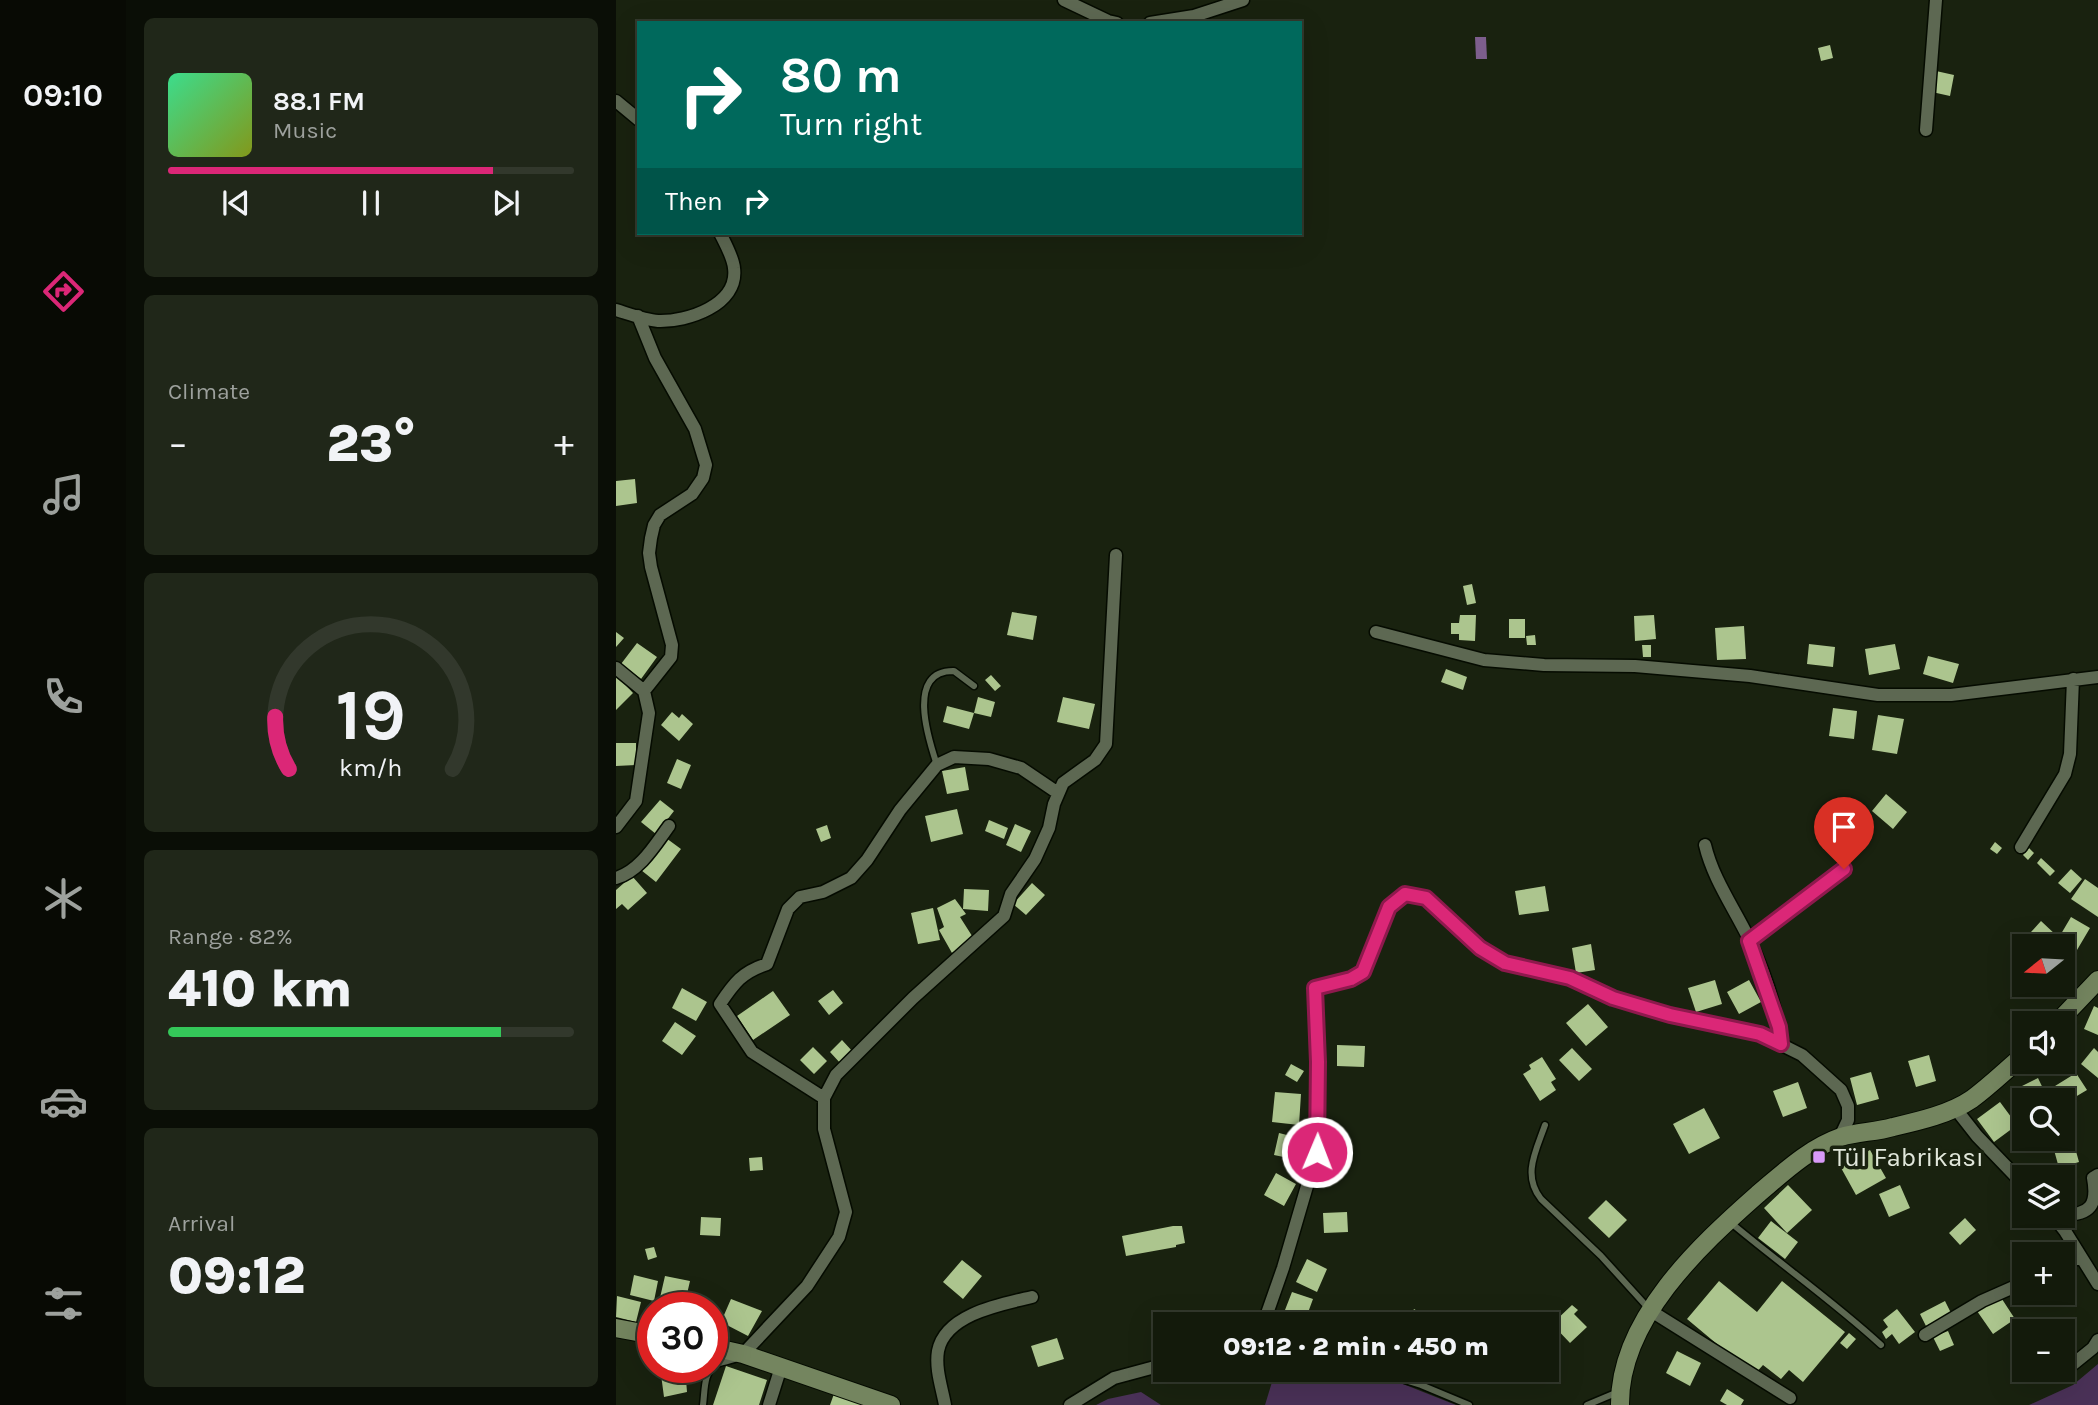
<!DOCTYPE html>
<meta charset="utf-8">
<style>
:root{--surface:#131a0b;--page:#202719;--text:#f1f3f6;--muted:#9da19d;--line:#32382c;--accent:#db2777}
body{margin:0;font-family:Karla,sans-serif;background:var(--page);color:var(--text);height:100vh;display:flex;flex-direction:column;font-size:26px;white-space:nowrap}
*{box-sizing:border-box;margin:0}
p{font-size:23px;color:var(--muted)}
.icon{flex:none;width:38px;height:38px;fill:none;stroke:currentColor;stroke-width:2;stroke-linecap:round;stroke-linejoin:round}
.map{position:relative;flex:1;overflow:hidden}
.details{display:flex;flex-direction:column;gap:18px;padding:18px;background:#0a0e06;width:490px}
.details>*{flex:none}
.banner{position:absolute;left:21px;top:21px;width:665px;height:214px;border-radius:0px;box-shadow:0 7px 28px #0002,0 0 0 2px var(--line);background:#00695c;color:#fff;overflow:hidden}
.needle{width:46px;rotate:252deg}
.fabs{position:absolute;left:1396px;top:934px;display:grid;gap:14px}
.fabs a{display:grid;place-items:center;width:63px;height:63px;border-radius:0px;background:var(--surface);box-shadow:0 7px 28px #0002,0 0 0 2px var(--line);font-size:35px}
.speed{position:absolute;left:21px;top:1292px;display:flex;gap:14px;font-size:35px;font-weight:700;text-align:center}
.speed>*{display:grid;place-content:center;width:91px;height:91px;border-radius:50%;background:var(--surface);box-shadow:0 7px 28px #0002,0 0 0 2px var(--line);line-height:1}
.speed .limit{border:10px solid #d22;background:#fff;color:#111}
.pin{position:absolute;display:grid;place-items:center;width:60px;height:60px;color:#fff;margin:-72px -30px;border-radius:50% 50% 50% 0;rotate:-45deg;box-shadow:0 0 7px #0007}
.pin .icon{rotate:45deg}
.me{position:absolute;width:77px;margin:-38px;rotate:1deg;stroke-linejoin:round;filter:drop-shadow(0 0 5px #0008)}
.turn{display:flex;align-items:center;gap:24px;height:147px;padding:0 28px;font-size:32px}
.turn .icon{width:91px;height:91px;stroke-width:2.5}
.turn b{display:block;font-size:49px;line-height:60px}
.then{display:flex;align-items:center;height:66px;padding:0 28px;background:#0003;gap:14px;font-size:26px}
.big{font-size:52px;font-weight:800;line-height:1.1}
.details .widget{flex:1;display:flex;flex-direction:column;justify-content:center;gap:10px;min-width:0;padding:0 24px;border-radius:10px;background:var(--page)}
.details .dial{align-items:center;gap:0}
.dial svg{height:182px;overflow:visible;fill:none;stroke:var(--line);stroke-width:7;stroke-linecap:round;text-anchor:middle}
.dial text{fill:var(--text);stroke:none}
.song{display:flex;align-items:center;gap:21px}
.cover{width:84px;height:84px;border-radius:10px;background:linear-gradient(135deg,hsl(150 70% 55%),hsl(70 70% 35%))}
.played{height:7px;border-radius:4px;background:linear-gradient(90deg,var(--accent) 80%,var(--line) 80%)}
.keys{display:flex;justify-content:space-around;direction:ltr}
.heat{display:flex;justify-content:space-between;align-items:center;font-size:38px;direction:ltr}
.charge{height:10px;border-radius:5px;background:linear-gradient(90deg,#34c759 82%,var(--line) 0)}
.trip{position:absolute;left:537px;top:1312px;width:406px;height:70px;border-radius:0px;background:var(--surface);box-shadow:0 7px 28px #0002,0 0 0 2px var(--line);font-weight:800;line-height:70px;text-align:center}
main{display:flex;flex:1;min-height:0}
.tab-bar{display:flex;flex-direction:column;width:126px;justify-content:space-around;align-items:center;background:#080a04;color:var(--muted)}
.tab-bar .icon{width:49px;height:49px}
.tab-bar .current{color:var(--accent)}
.tab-bar b{font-size:32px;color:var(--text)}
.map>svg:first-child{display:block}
.green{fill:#4a3157}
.water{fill:#7d5e8d}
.building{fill:#acc58e}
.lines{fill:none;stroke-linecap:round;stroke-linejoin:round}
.lane-casing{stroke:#050b00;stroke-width:9}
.street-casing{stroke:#050b00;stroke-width:15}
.secondary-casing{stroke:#050b00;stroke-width:20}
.lane{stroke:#5d6852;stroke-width:6}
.street{stroke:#5d6852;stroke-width:12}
.secondary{stroke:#74855f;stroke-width:18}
.route-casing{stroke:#8e194d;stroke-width:18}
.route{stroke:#db2777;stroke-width:12}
.poi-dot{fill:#d89af8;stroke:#19220f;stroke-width:2.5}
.labels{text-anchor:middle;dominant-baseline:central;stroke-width:7;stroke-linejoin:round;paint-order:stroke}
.poi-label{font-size:26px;fill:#e1e7db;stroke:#19220f;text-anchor:start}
</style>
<main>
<nav class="tab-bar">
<b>09:10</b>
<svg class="icon current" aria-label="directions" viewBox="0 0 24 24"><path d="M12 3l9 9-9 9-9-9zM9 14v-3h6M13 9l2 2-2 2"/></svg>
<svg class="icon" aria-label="music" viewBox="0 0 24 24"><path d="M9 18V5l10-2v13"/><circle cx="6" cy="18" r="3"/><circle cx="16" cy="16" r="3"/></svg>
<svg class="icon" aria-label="phone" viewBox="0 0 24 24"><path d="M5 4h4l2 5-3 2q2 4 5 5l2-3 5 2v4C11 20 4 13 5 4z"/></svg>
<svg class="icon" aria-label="climate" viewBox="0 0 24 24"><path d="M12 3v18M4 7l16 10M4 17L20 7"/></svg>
<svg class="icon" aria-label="car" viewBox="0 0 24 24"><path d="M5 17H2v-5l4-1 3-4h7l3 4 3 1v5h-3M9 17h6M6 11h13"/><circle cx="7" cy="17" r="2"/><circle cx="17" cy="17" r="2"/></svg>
<svg class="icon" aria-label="filters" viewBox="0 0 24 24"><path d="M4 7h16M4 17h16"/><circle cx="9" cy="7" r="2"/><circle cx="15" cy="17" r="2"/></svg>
</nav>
<section class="details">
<div class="widget">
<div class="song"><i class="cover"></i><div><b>88.1 FM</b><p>Music</p></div></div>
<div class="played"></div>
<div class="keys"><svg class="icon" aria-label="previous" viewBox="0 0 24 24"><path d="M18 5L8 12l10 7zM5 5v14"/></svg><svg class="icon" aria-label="pause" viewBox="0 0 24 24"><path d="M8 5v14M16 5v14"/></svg><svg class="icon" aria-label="next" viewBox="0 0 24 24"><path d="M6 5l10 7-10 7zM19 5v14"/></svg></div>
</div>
<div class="widget"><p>Climate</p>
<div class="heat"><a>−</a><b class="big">23°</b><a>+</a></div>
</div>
<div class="widget dial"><svg viewBox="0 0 100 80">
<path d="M14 69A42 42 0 1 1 86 69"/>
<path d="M14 69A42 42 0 0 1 8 46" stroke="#db2777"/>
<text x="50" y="56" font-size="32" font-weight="700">19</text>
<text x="50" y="72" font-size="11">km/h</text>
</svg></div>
<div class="widget"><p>Range · 82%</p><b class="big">410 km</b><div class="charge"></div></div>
<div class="widget"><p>Arrival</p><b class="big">09:12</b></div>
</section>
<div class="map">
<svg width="1482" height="1405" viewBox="0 0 1482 1405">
<rect width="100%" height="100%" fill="#19220f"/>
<path class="green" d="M1482,1364v41h-69l44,-20z
M675,1370h35l67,10 63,25h-191l7,-23z
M525,1392l20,13h-65l12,-6z"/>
<path class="water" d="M859,37h11l1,22h-11z"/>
<path class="building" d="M1214,45l3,13 -12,3 -3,-13z
M1320,71l18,4 -4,21 -18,-4z
M19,479l2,24 -21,3v-25z
M856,584l4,19 -9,2 -4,-19z
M396,612l25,4 -4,24 -26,-5z
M844,615h16l-1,26 -16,-1v-6h-8v-11h8z
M1038,615l2,24 -21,2 -1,-25z
M893,619h16v19h-16z
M1128,626l2,33 -29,1 -2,-32z
M0,632l8,6 -8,9z
M919,635l1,10h-9l-1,-9z
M21,643l20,14 -16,22 -20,-15z
M1193,644l26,3 -2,20 -26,-3z
M1279,644l5,25 -31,6 -4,-26z
M1026,645h9v12h-8z
M1312,656l31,8 -6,19 -30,-9z
M830,669l21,8 -4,13 -22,-8z
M0,675l17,18 -17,17z
M375,675l10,11 -6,5 -10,-11z
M362,697l17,5 -4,15 -17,-4z
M447,697l32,7 -6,25 -32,-7z
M331,706l27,7 -5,16 -26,-7z
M1217,708l24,3 -3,28 -25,-3z
M56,712l7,6 3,-4 11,10 -14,17 -18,-16z
M1262,715l26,4 -7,35 -25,-4z
M0,743h20v22l-20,1z
M61,759l14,6 -10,24 -14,-6z
M349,767l4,23 -22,4 -5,-23z
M1270,794l21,18 -14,17 -21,-18z
M44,800l14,11 -18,23 -15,-12z
M341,809l6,25 -32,8 -6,-26z
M373,820l19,8 -4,11 -19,-8z
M399,824l16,7 -10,21 -15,-7z
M211,825l4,13 -10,4 -5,-13z
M50,838l15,11 -25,33 -15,-12z
M1379,842l7,6 -5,6 -7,-5z
M1413,848l5,5 -6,7 -5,-5z
M1425,858l14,13 -5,5 -13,-13z
M1455,869l11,10 -12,14 -12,-10z
M16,876l15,17 -19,17 -6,-6 -6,5v-19z
M1469,879l13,9v29l-27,-18z
M416,883l13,12 -19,20 -13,-11z
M929,886l4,25 -30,4 -4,-24z
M348,889l25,1 -1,21 -25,-2z
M339,899l11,15 -6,3 14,22 -22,14 -13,-23 5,-3 -7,-19z
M317,908l7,32 -22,4 -7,-31z
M1455,917l19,11 -13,22 -19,-11z
M1425,921l16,15 -11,11 -15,-15z
M975,944l4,26 -19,3 -4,-25z
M1409,949v17l-8,-14z
M1099,980l7,24 -26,8 -8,-24z
M1133,980l12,22 -22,12 -12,-22z
M66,988l25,14 -11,19 -24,-13z
M217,990l10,13 -14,12 -11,-14z
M157,991l17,24 -37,25 -16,-24z
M972,1004l20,23 -22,19 -20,-23z
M1478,1006l4,2v27l-14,-6z
M59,1022l21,14 -14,19 -20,-14z
M226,1040l11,12 -12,12 -11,-12z
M721,1045l28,1 -1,21 -27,-1z
M197,1047l14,14 -13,13 -14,-14z
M956,1048l20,21 -13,12 -20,-21z
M1478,1048l4,4v26l-17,-14z
M1313,1055l7,26 -20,6 -8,-26z
M926,1057l14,22 -5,3 5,8 -16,11 -17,-27 8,-5 -2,-4z
M675,1064l13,7 -7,11 -12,-7z
M1255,1072l8,27 -22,6 -7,-27z
M1460,1073l11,17 -22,13 -10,-17z
M1422,1078l11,23h-24v15l-13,-25z
M1182,1082l9,26 -24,9 -10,-26z
M659,1092l26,2 -2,31 -27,-3z
M1384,1102l17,23 -23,17 -17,-23z
M1088,1108l16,30 -31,16 -16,-30z
M663,1133l24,6 -5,21 -24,-5z
M1458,1144l5,18 -20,6 -5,-18z
M1254,1150l16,28 -30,17 -16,-29z
M146,1157l1,13 -13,1 -1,-13z
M660,1173l20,11 -12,22 -20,-11z
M1172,1185l24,25 -25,23 -23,-25z
M1284,1185l10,23 -21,9 -10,-23z
M990,1200l21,20 -18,18 -21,-20z
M731,1212l1,20 -24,1 -1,-20z
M85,1217l20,1 -1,18 -20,-1z
M1349,1218l11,12 -16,15 -11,-12z
M1155,1221l27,21 -13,17 -27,-21z
M557,1226h9l3,17 -9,2v2l-50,9 -4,-20z
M1415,1242l4,13h-10v18l-6,2 -9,-26z
M38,1247l3,10 -9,3 -3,-11z
M691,1259l20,10 -10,23 -21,-10z
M346,1260l20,16 -19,23 -20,-17z
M18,1275l24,6 -4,20 -24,-6z
M49,1276l25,5 -6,26 -25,-5z
M1103,1281l38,31 25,-31 63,51 -42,50 -14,-12 -8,9 -18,-14 -9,10 -67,-56z
M676,1292l21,7 -7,19 -21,-8z
M1,1296l24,6 -5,20 -20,-5z
M1384,1296l15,23 -22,15 -16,-23z
M115,1299l31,12 -14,25 -27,-14z
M36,1301h1v27l-7,-1z
M1329,1301l6,12 -25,13 -6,-12z
M956,1305l6,5 -4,4 13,13 -17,16 -18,-19z
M798,1309l13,8 -3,8h-17z
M1281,1309l18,23 -16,12 -7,-10 -6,5 -4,-7 6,-5 -5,-7z
M1332,1331l6,14 -14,6 -7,-14z
M1233,1333l7,6 -9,10 -7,-6z
M441,1338l7,21 -26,8 -7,-21z
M1061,1351l24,12 -11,23 -24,-13z
M110,1366l41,14 -8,25h-46z
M44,1367h25l2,25 -23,5z
M1111,1389l17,11 -3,5h-14l-7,-4z
M219,1391l36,14h-41z"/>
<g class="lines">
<defs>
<path id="lane" d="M321,765c-9,-27 -31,-95 17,-94l20,15
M929,1125c-9,26 -23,50 -4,74l60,57 49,54
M1114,1222c50,42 103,79 151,123
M638,1370l11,4 15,-4
M756,1370l49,15 48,20
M87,1405c2,-13 0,-34 14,-41 7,-3 15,-3 22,-7
M971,1405l31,-13"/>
<path id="street" d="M448,0l44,21 9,2
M534,23l44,-7 49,-16
M0,101l23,19
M1310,130l10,-130
M0,310c13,4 29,10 42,11 29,1 81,-16 76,-53 -1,-11 -9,-25 -14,-35
M22,316l17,42 40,71 11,36 -3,13 -11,16 -32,21 -6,10 -3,13 -2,15 2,14 21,78 -1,12 -27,34
M760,632l108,28 60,5 91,1 115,10 128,19h73l147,-18
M0,668l28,23 5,22 -13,88 -20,26
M1089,845c8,34 29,63 44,94 15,32 28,70 32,105
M1405,847l44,-73 5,-20 3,-75
M0,878c24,-7 39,-33 53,-52
M1133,941l96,-72
M208,1098l-72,-46 -32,-48c14,-21 22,-32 47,-40l21,-55 12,-12 23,-5 28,-14 16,-18 33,-50 37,-45 17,-8 35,2 32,9 37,25
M1339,1108l22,28 48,50
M1447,1215c27,0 35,-10 30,-37l5,-3
M1437,1216l12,15 33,53
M1447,1265l17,-8
M1035,1311l139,87
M647,1325l20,-57 34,-116 1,-90 -3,-74 36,-9 12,-7 26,-65 16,-13 21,4 54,50 25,15 65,15 43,20 57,17 90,19 42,21 39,35 7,16v14l-8,17
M1309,1335l57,-34 43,-19
M127,1354l64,-68 32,-49 7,-25 -22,-83v-31l12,-23 77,-77 91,-82 7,-22 24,-35 14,-31 5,-24 9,-21 32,-23 11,-16 10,-189
M1446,1373l31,-25 5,-8
M153,1405l12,-38
M329,1405c-3,-17 -10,-36 -7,-54 7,-37 64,-47 94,-54
M454,1405l44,-27 52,-14"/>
<path id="secondary" d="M1440,1024l42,-44
M0,1328l37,7
M96,1347l31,7 148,51
M1004,1405c-1,-85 79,-159 138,-211 25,-21 51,-46 83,-57 16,-5 35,-5 52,-10 26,-6 57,-13 79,-28 19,-14 35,-30 53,-45"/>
</defs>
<use href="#lane" class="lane-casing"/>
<use href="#street" class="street-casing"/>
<use href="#secondary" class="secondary-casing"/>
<use href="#lane" class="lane"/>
<use href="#street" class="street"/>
<use href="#secondary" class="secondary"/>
</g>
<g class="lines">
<defs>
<path id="route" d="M701,1152l1,-90 -3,-74 36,-9 12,-7 26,-65 16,-13 21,4 54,50 25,15 65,15 43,20 57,17 90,19 21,10 -2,-17 -30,-86 95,-72"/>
</defs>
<use href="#route" class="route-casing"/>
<use href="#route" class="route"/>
</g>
<rect class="poi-dot" x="1196" y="1150" width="14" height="14" rx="3.5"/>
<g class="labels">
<g class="poi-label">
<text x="1217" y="1157">Tül Fabrikası</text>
</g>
</g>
</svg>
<div class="fabs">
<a><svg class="needle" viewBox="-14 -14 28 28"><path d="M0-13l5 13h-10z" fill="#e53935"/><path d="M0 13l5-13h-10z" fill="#9da19d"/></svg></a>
<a><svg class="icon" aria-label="sound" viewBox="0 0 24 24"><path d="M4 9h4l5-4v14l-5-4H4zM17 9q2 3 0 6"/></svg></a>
<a><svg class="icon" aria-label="search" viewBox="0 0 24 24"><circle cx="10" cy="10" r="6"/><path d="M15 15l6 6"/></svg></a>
<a><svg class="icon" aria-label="layers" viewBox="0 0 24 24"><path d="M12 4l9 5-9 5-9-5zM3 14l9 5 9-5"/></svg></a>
<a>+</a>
<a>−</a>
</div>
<div class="speed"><div class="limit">30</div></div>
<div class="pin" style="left:1228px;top:869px;background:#d93025"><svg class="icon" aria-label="arrive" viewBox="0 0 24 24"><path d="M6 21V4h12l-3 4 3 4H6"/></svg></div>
<svg class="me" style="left:701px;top:1152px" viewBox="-20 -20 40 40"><circle r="17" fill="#db2777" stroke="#fff" stroke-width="3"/><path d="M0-11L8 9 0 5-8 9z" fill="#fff"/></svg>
<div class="trip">09:12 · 2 min · 450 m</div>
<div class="banner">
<div class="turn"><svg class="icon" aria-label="right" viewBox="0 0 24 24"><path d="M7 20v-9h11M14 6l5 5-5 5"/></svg><div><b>80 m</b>Turn right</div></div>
<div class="then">Then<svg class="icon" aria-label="right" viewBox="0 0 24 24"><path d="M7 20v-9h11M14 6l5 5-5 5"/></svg></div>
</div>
</div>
</main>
